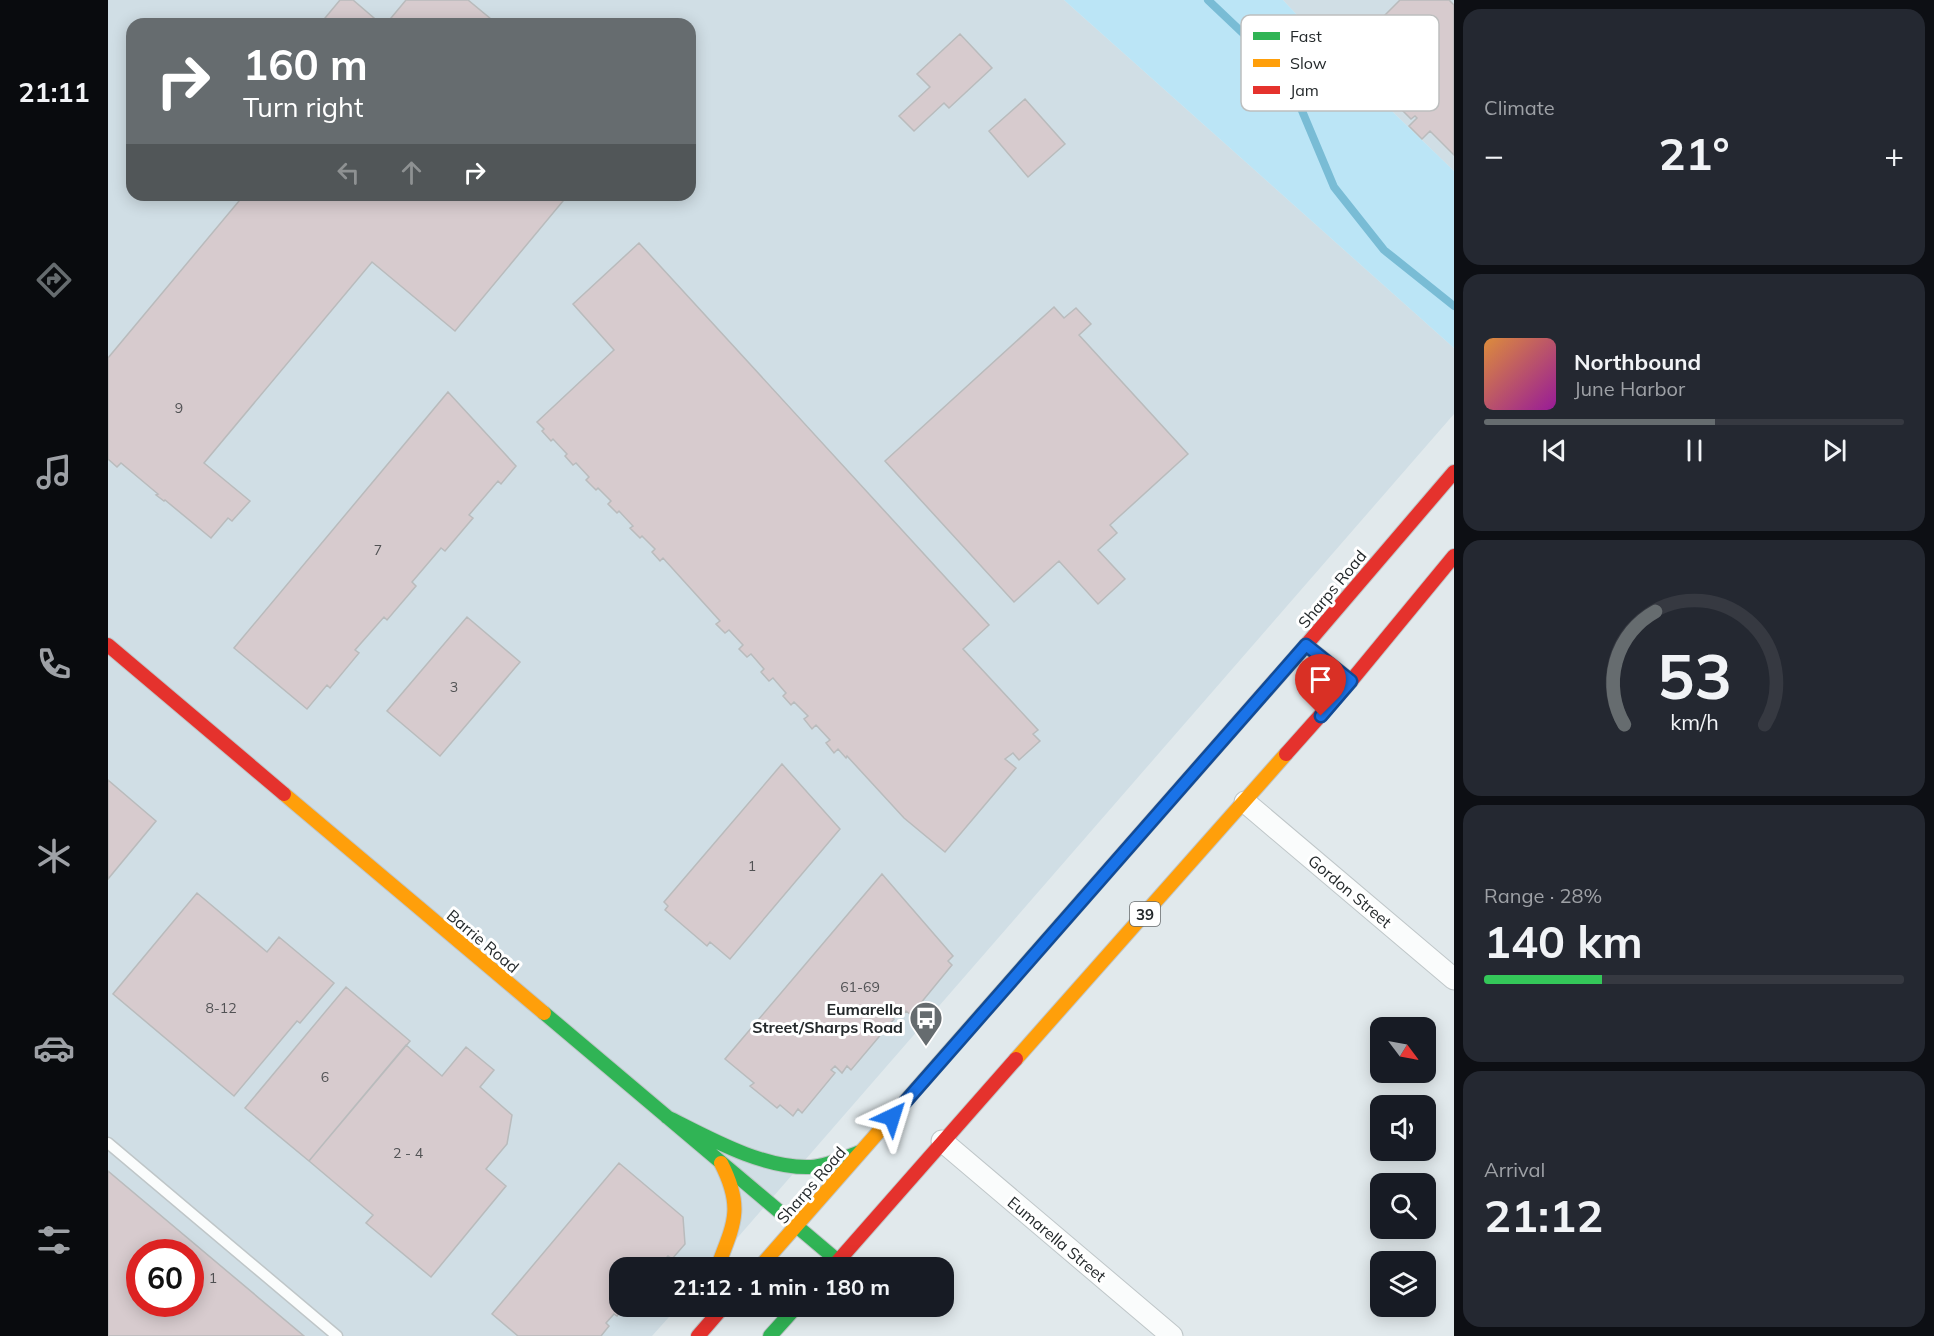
<!DOCTYPE html>
<meta charset="utf-8">
<style>
:root{--surface:#171b24;--page:#242831;--text:#f1f3f6;--muted:#9ea1a6;--line:#363941;--accent:#666c6f}
body{margin:0;font-family:Mulish,sans-serif;background:var(--page);color:var(--text);height:100vh;display:flex;flex-direction:column;font-size:22px;white-space:nowrap}
*{box-sizing:border-box;margin:0}
p{font-size:20px;color:var(--muted)}
.icon{flex:none;width:33px;height:33px;fill:none;stroke:currentColor;stroke-width:2;stroke-linecap:round;stroke-linejoin:round}
.map{position:relative;flex:1;overflow:hidden}
.sheet{display:flex;flex-direction:column;gap:9px;padding:9px;background:#0d0f14;width:480px}
.sheet>*{flex:none}
.hud{position:absolute;left:18px;top:18px;width:570px;height:183px;border-radius:18px;box-shadow:0 3px 15px #0003;background:#666c6f;color:#fff;overflow:hidden}
.needle{width:39px;rotate:122deg}
.controls{position:absolute;left:1262px;top:1017px;display:grid;gap:12px}
.controls a{display:grid;place-items:center;width:66px;height:66px;border-radius:12px;background:var(--surface);box-shadow:0 3px 15px #0003;font-size:30px}
.speed{position:absolute;left:18px;top:1239px;display:flex;gap:12px;font-size:30px;font-weight:700;text-align:center}
.speed>*{display:grid;place-content:center;width:78px;height:78px;border-radius:50%;background:var(--surface);box-shadow:0 3px 15px #0003;line-height:1}
.speed .limit{border:9px solid #d22;background:#fff;color:#111}
.pin{position:absolute;display:grid;place-items:center;width:51px;height:51px;color:#fff;margin:-62px -26px;border-radius:50% 50% 50% 0;rotate:-45deg;box-shadow:0 0 6px #0007}
.pin .icon{rotate:45deg}
.me{position:absolute;width:66px;margin:-33px;rotate:41deg;stroke-linejoin:round;filter:drop-shadow(0 0 4px #0008)}
.turn{display:flex;align-items:center;gap:21px;height:126px;padding:0 18px;font-size:27px}
.turn .icon{width:78px;height:78px;stroke-width:2.5}
.turn b{display:block;font-size:42px;line-height:51px}
.lanes{display:flex;align-items:center;height:57px;padding:0 18px;background:#0003;justify-content:center;gap:30px;direction:ltr}
.lanes .off{opacity:.35}
.big{font-size:45px;font-weight:700;line-height:1.1}
.sheet .widget{flex:1;display:flex;flex-direction:column;justify-content:center;gap:9px;min-width:0;padding:0 21px;border-radius:18px;background:var(--page)}
.sheet .dial{align-items:center;gap:0}
.dial svg{height:156px;overflow:visible;fill:none;stroke:var(--line);stroke-width:7;stroke-linecap:round;text-anchor:middle}
.dial text{fill:var(--text);stroke:none}
.song{display:flex;align-items:center;gap:18px}
.cover{width:72px;height:72px;border-radius:9px;background:linear-gradient(135deg,hsl(30 70% 55%),hsl(300 70% 35%))}
.played{height:6px;border-radius:3px;background:linear-gradient(90deg,var(--accent) 55%,var(--line) 55%)}
.keys{display:flex;justify-content:space-around;direction:ltr}
.heat{display:flex;justify-content:space-between;align-items:center;font-size:33px;direction:ltr}
.charge{height:9px;border-radius:4px;background:linear-gradient(90deg,#34c759 28%,var(--line) 0)}
.trip{position:absolute;left:501px;top:1257px;width:345px;height:60px;border-radius:18px;background:var(--surface);box-shadow:0 3px 15px #0003;font-weight:700;line-height:60px;text-align:center}
main{display:flex;flex:1;min-height:0}
.dock{display:flex;flex-direction:column;width:108px;justify-content:space-around;align-items:center;background:#090b0e;color:var(--muted)}
.dock .icon{width:42px;height:42px}
.dock .selected{color:var(--accent)}
.dock b{font-size:27px;color:var(--text)}
.map>svg:first-child{display:block}
.built{fill:#d0dee5;fill-rule:evenodd}
.green{fill:#bbe5f6}
.lines{fill:none;stroke-linecap:round;stroke-linejoin:round}
.stream{stroke:#79bcd5;stroke-width:8}
.building{fill:#d7cbce;stroke:#b9bbbc;stroke-width:1.5;fill-rule:evenodd}
.lane-casing{stroke:#bfc6c8;stroke-width:13}
.street-casing{stroke:#bfc6c8;stroke-width:23}
.fast-casing{stroke:#bfc6c8;stroke-width:16}
.slow-casing{stroke:#bfc6c8;stroke-width:16}
.jam-casing{stroke:#bfc6c8;stroke-width:16}
.lane{stroke:#fafcfc;stroke-width:10}
.street{stroke:#fafcfc;stroke-width:21}
.fast{stroke:#30b455;stroke-width:14}
.slow{stroke:#ff9f0a;stroke-width:14}
.jam{stroke:#e5322d;stroke-width:14}
.route-casing{stroke:#114b97;stroke-width:15}
.route{stroke:#1a73e8;stroke-width:10}
.labels{text-anchor:middle;dominant-baseline:central;stroke-width:6;stroke-linejoin:round;paint-order:stroke}
.number-label{font-size:14px;fill:#515254}
.shield{fill:#fff;stroke:#66696b;stroke-width:1.5}
.shield-label{font-size:15px;font-weight:bold;fill:#24292b}
.street-label{font-size:16px;fill:#24292b;stroke:#fff}
.poi-label{font-size:16px;font-weight:bold;fill:#24292b;stroke:#fff;text-anchor:end}
.key{fill:#fff;stroke:#bdbfbf;stroke-width:1.5}
.key-label{font-size:16px;fill:#24292b}
</style>
<main>
<nav class="dock">
<b>21:11</b>
<svg class="icon selected" aria-label="directions" viewBox="0 0 24 24"><path d="M12 3l9 9-9 9-9-9zM9 14v-3h6M13 9l2 2-2 2"/></svg>
<svg class="icon" aria-label="music" viewBox="0 0 24 24"><path d="M9 18V5l10-2v13"/><circle cx="6" cy="18" r="3"/><circle cx="16" cy="16" r="3"/></svg>
<svg class="icon" aria-label="phone" viewBox="0 0 24 24"><path d="M5 4h4l2 5-3 2q2 4 5 5l2-3 5 2v4C11 20 4 13 5 4z"/></svg>
<svg class="icon" aria-label="climate" viewBox="0 0 24 24"><path d="M12 3v18M4 7l16 10M4 17L20 7"/></svg>
<svg class="icon" aria-label="car" viewBox="0 0 24 24"><path d="M5 17H2v-5l4-1 3-4h7l3 4 3 1v5h-3M9 17h6M6 11h13"/><circle cx="7" cy="17" r="2"/><circle cx="17" cy="17" r="2"/></svg>
<svg class="icon" aria-label="filters" viewBox="0 0 24 24"><path d="M4 7h16M4 17h16"/><circle cx="9" cy="7" r="2"/><circle cx="15" cy="17" r="2"/></svg>
</nav>
<div class="map">
<svg width="1346" height="1336" viewBox="0 0 1346 1336">
<rect width="100%" height="100%" fill="#e1e9ec"/>
<path class="built" d="M0,0h956l390,348v66l-742,853 -92,1v38l58,1 -26,29h-544zM24,24h558v171h-558zM32,1252h50v52h-50z
M1175,0h171v171l-114,-110z"/>
<path class="green" d="M956,0h219l57,61 114,110v177z"/>
<g class="lines">
<path class="stream" d="M1100,0l79,75 47,112 50,63 70,56"/>
</g>
<path class="building" d="M232,0h13l28,24h-61z
M298,0h62l29,24h-111z
M1292,0h49l5,5v150l-24,-24 -8,8 -13,-13 8,-8 -2,-2 -4,3 -65,-65z
M852,34l32,34 -43,40 -5,-5 -30,28 -15,-15 31,-29 -13,-13z
M917,99l40,45 -37,33 -39,-46z
M136,195h324l-113,136 -83,-69 -168,201 46,38 -18,20 -4,-3 -17,20 -46,-38 -1,1 -8,-6 2,-1 -37,-31 -4,4 -9,-8v-101z
M531,243l350,382 -26,24 75,81 -5,4 7,7 -21,19 -6,-7 -8,6 11,9 -71,84 -41,-34 -57,-62 -1,2 -8,-9 -4,4 -8,-10 4,-3 -14,-15 -4,4 -8,-10 4,-3 -14,-14 -3,3 -8,-9 3,-3 -13,-15 -4,3 -8,-9 3,-3 -13,-15 -4,3 -8,-8 4,-4 -14,-15 -4,3 -9,-9 4,-3 -57,-63 -3,3 -8,-9 3,-3 -13,-13 -2,2 -10,-10 3,-2 -14,-15 -2,2 -9,-9 3,-3 -13,-13 -2,2 -10,-10 3,-3 -13,-14 -3,2 -8,-9 2,-2 -14,-15 -2,2 -9,-10 2,-2 -7,-7 77,-72 -41,-46z
M946,307l10,11 12,-10 15,16 -12,11 109,119 -78,71 7,8 -19,17 27,29 -27,25 -39,-43 -45,41 -129,-141z
M340,392l68,74 -15,18 -3,-3 -29,34 4,3 -28,33 -4,-3 -29,34 4,4 -29,34 -3,-3 -29,33 4,3 -29,35 -3,-3 -20,24 -73,-61z
M359,617l53,45 -80,94 -53,-45z
M674,764l58,65 -110,130 -20,-17 -3,4 -42,-36 3,-4 -4,-4z
M0,780l48,41 -48,58z
M774,874l71,82 -5,5 4,4 -41,50 -5,-4 -3,4 -7,-6 -6,7 4,3 -43,51 -4,-4 -5,7 -7,-7 -4,4 4,3 -33,40 -4,-4 -5,7 -13,-11 -3,3 -27,-22 4,-3 -29,-24z
M89,893l70,59 12,-15 55,46 -34,40 -3,-2 -63,75 -121,-102z
M238,987l64,54 -101,120 -64,-53z
M298,1045l36,31 24,-29 28,23 -14,17 32,28 -5,29 -21,25 20,17 -75,91 -65,-54 7,-8 -64,-54z
M511,1163l64,54 2,27 -13,15 -4,-3 -9,10 2,2h-41v38h6l-9,10 -3,-2 -8,9 3,3 -8,10h-83l-26,-22z
M0,1171l196,165h-196zM32,1252h50v52h-50z"/>
<g class="lines">
<defs>
<path id="lane" d="M0,1143l229,193"/>
<path id="street" d="M1137,802l209,177
M834,1141l230,195"/>
<path id="fast" d="M436,1013l294,248
M559,1117c42,21 96,52 144,50 17,-1 33,-9 49,-15
M662,1336l27,-30"/>
<path id="slow" d="M1198,645l45,36
M176,794l260,219
M908,1059l270,-305
M609,1268c17,-44 27,-60 4,-105
M651,1268l324,-369"/>
<path id="jam" d="M0,645l176,149
M1178,754l65,-73 103,-125
M975,899l223,-254 148,-173
M724,1268l184,-209
M590,1336l26,-30"/>
</defs>
<use href="#lane" class="lane-casing"/>
<use href="#street" class="street-casing"/>
<use href="#fast" class="fast-casing"/>
<use href="#slow" class="slow-casing"/>
<use href="#jam" class="jam-casing"/>
<use href="#lane" class="lane"/>
<use href="#street" class="street"/>
<use href="#fast" class="fast"/>
<use href="#slow" class="slow"/>
<use href="#jam" class="jam"/>
</g>
<g class="lines">
<defs>
<path id="route" d="M784,1117l414,-472 45,36 -30,35"/>
</defs>
<use href="#route" class="route-casing"/>
<use href="#route" class="route"/>
</g>
<defs>
<symbol id="bus-pin" viewBox="-11 -11 22 30"><path d="M0 17L-7.5 6A9.5 9.5 0 1 1 7.5 6Z" fill="#666c6f" stroke="#fff"/><path d="M-5-6H5V4H4V6H2V4H-2V6H-4V4H-5ZM-3.5-4V0h7V-4ZM-3.5 1.2v1.5H-2V1.2ZM2 1.2v1.5H3.5V1.2Z" fill="#fff"/></symbol>
</defs>
<g fill-rule="evenodd">
<use href="#bus-pin" x="799" y="999" width="38" height="52"/>
</g>
<g class="labels">
<g class="number-label">
<text x="71" y="408">9</text>
<text x="270" y="550">7</text>
<text x="346" y="687">3</text>
<text x="644" y="866">1</text>
<text x="752" y="987">61-69</text>
<text x="113" y="1008">8-12</text>
<text x="217" y="1077">6</text>
<text x="300" y="1153">2 - 4</text>
<text x="105" y="1278">1</text>
</g>
<rect class="shield" x="1022" y="902" width="30" height="24" rx="4.5"/>
<g class="shield-label">
<text x="1037" y="914">39</text>
</g>
<g class="street-label">
<text transform="translate(1224 589) rotate(-50)">Sharps Road</text>
<text transform="translate(1242 891) rotate(40)">Gordon Street</text>
<text transform="translate(375 941) rotate(40)">Barrie Road</text>
<text transform="translate(703 1185) rotate(-49)">Sharps Road</text>
<text transform="translate(949 1239) rotate(40)">Eumarella Street</text>
</g>
<g class="poi-label">
<text x="795" y="1009">Eumarella<tspan x="795" dy="18">Street/Sharps Road</tspan></text>
</g>
</g>
<rect x="1133" y="15" width="198" height="96" rx="9" class="key"/>
<rect x="1145" y="32" width="27" height="8" fill="#30b455"/>
<rect x="1145" y="59" width="27" height="8" fill="#ff9f0a"/>
<rect x="1145" y="86" width="27" height="8" fill="#e5322d"/>
<g class="key-label">
<text x="1182" y="42">Fast</text>
<text x="1182" y="69">Slow</text>
<text x="1182" y="96">Jam</text>
</g>
</svg>
<div class="controls">
<a><svg class="needle" viewBox="-14 -14 28 28"><path d="M0-13l5 13h-10z" fill="#e53935"/><path d="M0 13l5-13h-10z" fill="#9ea1a6"/></svg></a>
<a><svg class="icon" aria-label="sound" viewBox="0 0 24 24"><path d="M4 9h4l5-4v14l-5-4H4zM17 9q2 3 0 6"/></svg></a>
<a><svg class="icon" aria-label="search" viewBox="0 0 24 24"><circle cx="10" cy="10" r="6"/><path d="M15 15l6 6"/></svg></a>
<a><svg class="icon" aria-label="layers" viewBox="0 0 24 24"><path d="M12 4l9 5-9 5-9-5zM3 14l9 5 9-5"/></svg></a>
</div>
<div class="speed"><div class="limit">60</div></div>
<div class="pin" style="left:1213px;top:716px;background:#d93025"><svg class="icon" aria-label="arrive" viewBox="0 0 24 24"><path d="M6 21V4h12l-3 4 3 4H6"/></svg></div>
<svg class="me" style="left:784px;top:1117px" viewBox="-20 -20 40 40"><path d="M0-17L14 15 0 8-14 15z" fill="#1a73e8" stroke="#fff" stroke-width="4"/></svg>
<div class="trip">21:12 · 1 min · 180 m</div>
<div class="hud">
<div class="turn"><svg class="icon" aria-label="right" viewBox="0 0 24 24"><path d="M7 20v-9h11M14 6l5 5-5 5"/></svg><div><b>160 m</b>Turn right</div></div>
<div class="lanes"><svg class="icon off" aria-label="left" viewBox="0 0 24 24"><path d="M17 20v-9H6M10 6l-5 5 5 5"/></svg><svg class="icon off" aria-label="ahead" viewBox="0 0 24 24"><path d="M12 20V5M6 11l6-6 6 6"/></svg><svg class="icon" aria-label="right" viewBox="0 0 24 24"><path d="M7 20v-9h11M14 6l5 5-5 5"/></svg></div>
</div>
</div>
<section class="sheet">
<div class="widget"><p>Climate</p>
<div class="heat"><a>−</a><b class="big">21°</b><a>+</a></div>
</div>
<div class="widget">
<div class="song"><i class="cover"></i><div><b>Northbound</b><p>June Harbor</p></div></div>
<div class="played"></div>
<div class="keys"><svg class="icon" aria-label="previous" viewBox="0 0 24 24"><path d="M18 5L8 12l10 7zM5 5v14"/></svg><svg class="icon" aria-label="pause" viewBox="0 0 24 24"><path d="M8 5v14M16 5v14"/></svg><svg class="icon" aria-label="next" viewBox="0 0 24 24"><path d="M6 5l10 7-10 7zM19 5v14"/></svg></div>
</div>
<div class="widget dial"><svg viewBox="0 0 100 80">
<path d="M14 69A42 42 0 1 1 86 69"/>
<path d="M14 69A42 42 0 0 1 30 11" stroke="#666c6f"/>
<text x="50" y="56" font-size="32" font-weight="700">53</text>
<text x="50" y="72" font-size="11">km/h</text>
</svg></div>
<div class="widget"><p>Range · 28%</p><b class="big">140 km</b><div class="charge"></div></div>
<div class="widget"><p>Arrival</p><b class="big">21:12</b></div>
</section>
</main>
